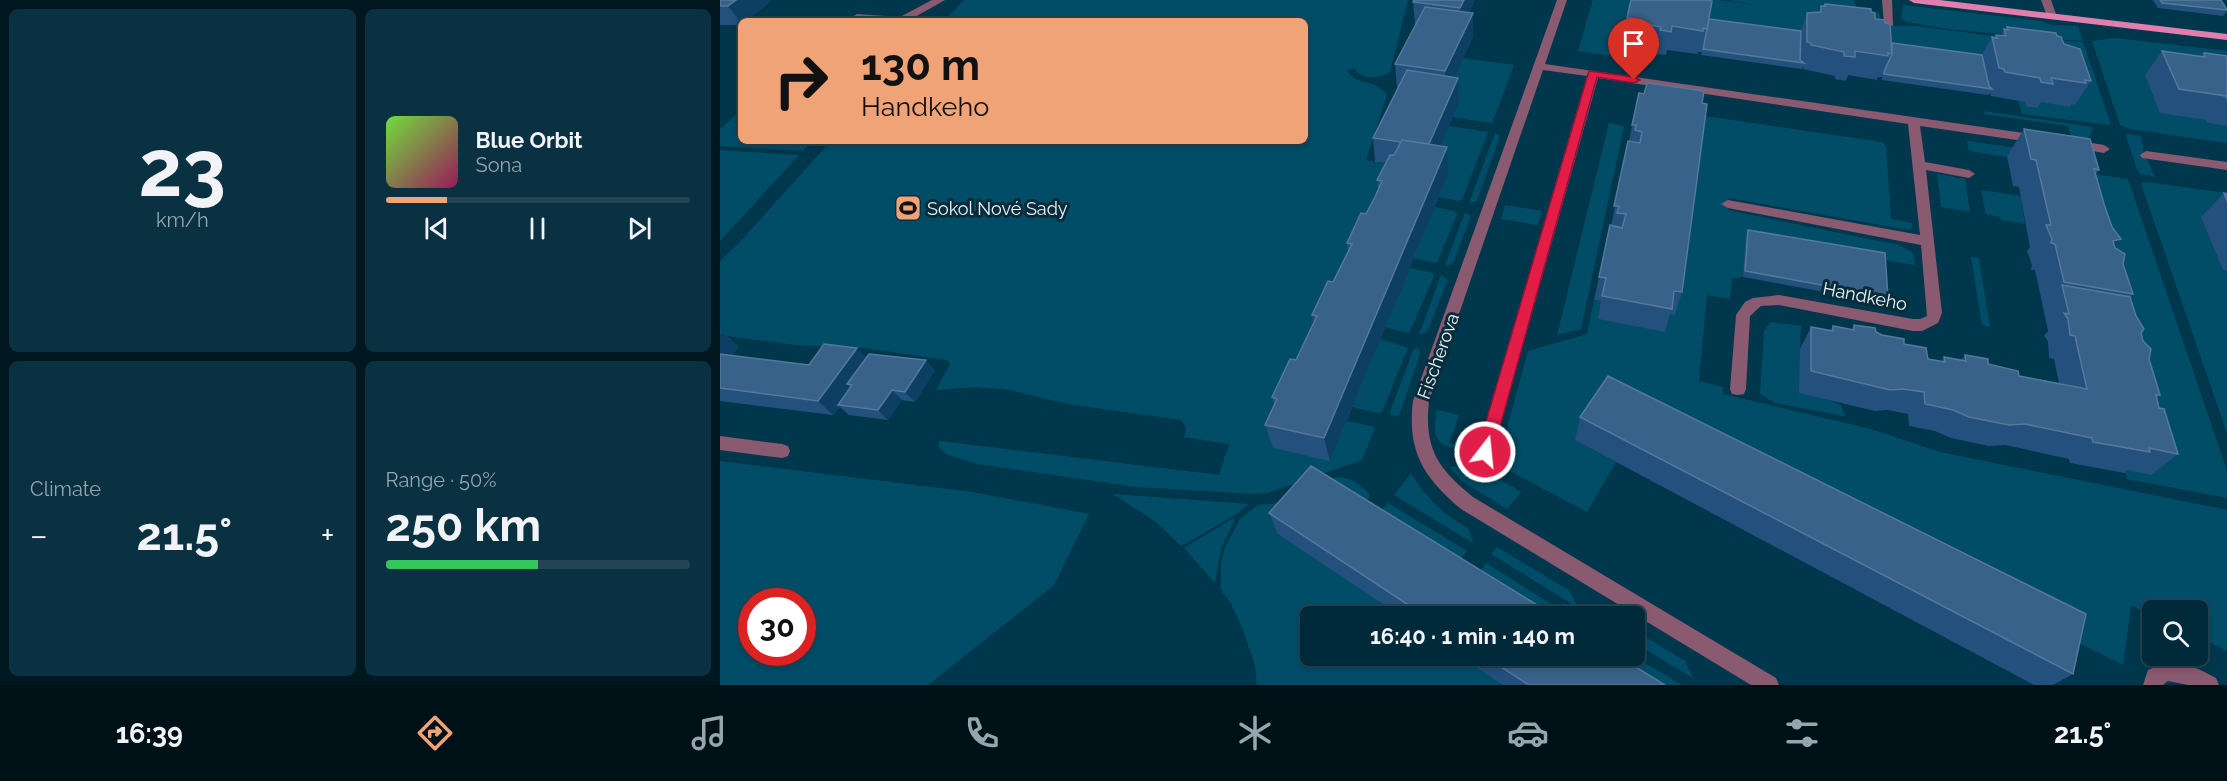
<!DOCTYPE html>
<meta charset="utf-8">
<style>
:root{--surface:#002939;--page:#0a3141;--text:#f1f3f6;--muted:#95a6ae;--line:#224553;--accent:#efa377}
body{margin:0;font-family:Raleway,sans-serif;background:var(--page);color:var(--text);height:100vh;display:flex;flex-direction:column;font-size:22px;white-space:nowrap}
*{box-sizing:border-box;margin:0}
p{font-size:20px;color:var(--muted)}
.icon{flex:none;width:33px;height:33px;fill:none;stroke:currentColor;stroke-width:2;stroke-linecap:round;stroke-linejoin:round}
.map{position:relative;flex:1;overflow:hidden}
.details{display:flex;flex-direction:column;gap:9px;padding:9px;background:#00171f;width:720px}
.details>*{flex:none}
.banner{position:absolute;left:18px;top:18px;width:570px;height:126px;border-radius:9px;box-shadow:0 3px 9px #0003,0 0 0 2px var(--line);background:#efa377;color:#111;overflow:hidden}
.fabs{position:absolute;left:1422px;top:600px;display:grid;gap:12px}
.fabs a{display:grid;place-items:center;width:66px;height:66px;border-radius:9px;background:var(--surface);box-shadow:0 3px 9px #0003,0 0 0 2px var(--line);font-size:30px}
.speed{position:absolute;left:18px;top:588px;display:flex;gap:12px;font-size:30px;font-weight:700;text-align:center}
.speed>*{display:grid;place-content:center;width:78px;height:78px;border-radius:50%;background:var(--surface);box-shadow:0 3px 9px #0003,0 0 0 2px var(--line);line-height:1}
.speed .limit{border:9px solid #d22;background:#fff;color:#111}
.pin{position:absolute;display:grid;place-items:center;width:51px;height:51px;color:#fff;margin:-62px -26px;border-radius:50% 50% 50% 0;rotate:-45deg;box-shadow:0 0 6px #0007}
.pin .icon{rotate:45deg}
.me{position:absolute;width:66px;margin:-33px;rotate:16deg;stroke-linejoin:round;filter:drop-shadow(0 0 4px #0008)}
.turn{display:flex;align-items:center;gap:21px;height:126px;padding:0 24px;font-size:27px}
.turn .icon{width:78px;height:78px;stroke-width:2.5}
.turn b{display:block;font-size:42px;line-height:51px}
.big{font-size:45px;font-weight:700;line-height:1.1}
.details .tile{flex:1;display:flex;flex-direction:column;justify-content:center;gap:9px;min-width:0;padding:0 21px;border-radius:9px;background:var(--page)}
.details .dial{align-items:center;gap:0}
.dial b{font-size:78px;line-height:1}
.song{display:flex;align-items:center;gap:18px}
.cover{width:72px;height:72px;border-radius:9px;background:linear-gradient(135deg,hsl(100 70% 55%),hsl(330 70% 35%))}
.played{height:6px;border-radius:3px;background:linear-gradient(90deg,var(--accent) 20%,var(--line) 20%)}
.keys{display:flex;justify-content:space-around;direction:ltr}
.heat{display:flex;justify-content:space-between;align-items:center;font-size:33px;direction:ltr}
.charge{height:9px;border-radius:4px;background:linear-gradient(90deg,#34c759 50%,var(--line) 0)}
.details .tiles{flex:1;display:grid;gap:9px;grid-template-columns:repeat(2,1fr)}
.trip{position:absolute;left:580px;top:606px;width:345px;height:60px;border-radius:9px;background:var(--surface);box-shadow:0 3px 9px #0003,0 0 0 2px var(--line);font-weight:700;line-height:60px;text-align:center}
.menu{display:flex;height:96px;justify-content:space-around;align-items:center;background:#001017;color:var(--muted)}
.menu .icon{width:42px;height:42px}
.menu .active{color:var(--accent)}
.menu b{font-size:27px;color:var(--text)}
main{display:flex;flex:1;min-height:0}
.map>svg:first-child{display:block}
.green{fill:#014d68;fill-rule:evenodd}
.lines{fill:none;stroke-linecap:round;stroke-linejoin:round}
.minor{fill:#8a5a70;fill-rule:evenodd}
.major{fill:#e07fae;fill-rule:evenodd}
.wall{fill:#23507c}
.shaded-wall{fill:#0c3f63}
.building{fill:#386289;stroke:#54799b;stroke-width:1.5}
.route{fill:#e11d48;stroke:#92132f;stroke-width:1.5}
.labels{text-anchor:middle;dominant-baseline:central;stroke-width:6;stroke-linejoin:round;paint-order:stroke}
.poi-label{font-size:18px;fill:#e8f5fb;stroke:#092c3b;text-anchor:start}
.street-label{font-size:18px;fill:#e8f5fb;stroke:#092c3b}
</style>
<main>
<section class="details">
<div class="tiles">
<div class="tile dial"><b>23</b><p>km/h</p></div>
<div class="tile">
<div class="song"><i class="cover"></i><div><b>Blue Orbit</b><p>Sona</p></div></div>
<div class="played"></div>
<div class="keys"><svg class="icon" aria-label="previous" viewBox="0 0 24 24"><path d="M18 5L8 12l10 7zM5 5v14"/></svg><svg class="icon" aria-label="pause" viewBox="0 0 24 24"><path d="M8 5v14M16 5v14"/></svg><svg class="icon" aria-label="next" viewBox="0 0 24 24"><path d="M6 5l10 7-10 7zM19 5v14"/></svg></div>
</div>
<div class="tile"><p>Climate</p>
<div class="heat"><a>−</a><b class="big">21.5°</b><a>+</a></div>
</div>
<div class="tile"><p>Range · 50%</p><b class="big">250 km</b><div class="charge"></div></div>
</div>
</section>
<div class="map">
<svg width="1507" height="685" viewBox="0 0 1507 685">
<rect width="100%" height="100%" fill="#00374c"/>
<path class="green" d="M244,0h444l-18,72c-11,7 -28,8 -36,-4l-7,2c8,17 29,8 40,25l-21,65 38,7 -57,254 28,6 -13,33 -94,33 -12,1 -120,-7 -158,-23 -32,-10 -7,-7v-6l280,34 10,-31 -45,-7 2,-10 -5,-7 -113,-16 -62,-15 -34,-2 -36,3 14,-26 -3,-4 -83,-12 -68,-3 -76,-10v-74l19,-18 92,-102h474v-120h-377l17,-1z
M873,0h126l42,6 -34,-6h126l4,7 22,6 2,8 -84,-10 85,15h35l68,9 98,7 28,83 -89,-11 -4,-13 7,1 1,4 10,-4 38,2 -81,-44 -180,-24 -190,5 19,6 -3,13 -61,-9z
M1183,5l138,16 11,4 26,1 5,15 -135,-12 -41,-7 -6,-4z
M1395,38l112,13v35l-21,34 1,3 20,3v17l-97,-14 -10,-4 -28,-84z
M743,58l51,7 -22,58 -40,-6 -6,-22z
M21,109v32h71l-9,10 -83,-5v-16z
M1264,111l108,16v5l-4,6 -17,-1 -3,-11 -84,-12z
M977,115l185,27 4,4 5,73 21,4v5l-3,2 -180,-32 -2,12 172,35 14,8 2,12 -168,-29 -4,41 -11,1 -2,21 -23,-4 -8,86 24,6v7l148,35 69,23 287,58v141l-29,-14v-27h-46v6l-21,-11 -8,60 -66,-33 -481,-192 40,22 -29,50 -98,-52 2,-7 9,1 28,-103 59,-17 7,-34 7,1z
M889,123l15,3 -43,203 -24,6z
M729,126l39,6 -26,68 -3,1 -21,-4 10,-23 -19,-3z
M775,133l4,2v4l-22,62 -8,2z
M1408,134l12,2 4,13h-2l13,28 -15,-3 -3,-4 -11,-34z
M1247,141l65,9 -25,7 -38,-6z
M0,150l79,5 -79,86z
M1367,173l41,6 99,292v27l-100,-19 -3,-10 27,5z
M1217,174l28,5 5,33 -29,-5z
M1426,182l81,11 -4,77 4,1v162l-86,-249z
M1261,190l40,6 4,28 -24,-4 -1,-3 -14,-3z
M785,205l37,6 -4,14 -37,-6z
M715,207l19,4 3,3 -20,49 -24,-5z
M745,213l5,2v3l-16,43 -4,4h-5z
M1251,257l8,1 11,69 -8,-2z
M690,268l22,5 2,3 -25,57 -24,-6z
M721,275l7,5 -21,52 -8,3z
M1051,322l30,4 -1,23 24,49 17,7 4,11 -69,-13 -16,-9 4,-63z
M660,339l28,9 -26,64 -4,1 -26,-6z
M694,348l5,1 1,5 -21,62 -8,-1 -1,-3z
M717,410l22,5 -10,28 22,5 -2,4c-29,-6 -39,-8 -32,-42z
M0,461l252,31 117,22 -35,71 -126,100h-208zM32,602h50v50h-50z
M740,465l24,5 37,22 -14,17 -45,-28 -12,-14z
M691,474c16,24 31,40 57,54l5,15 -79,-48z
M617,477c14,0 24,8 33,18l-4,10 35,111h-90v40h149l44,29h-247l-2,-20 -12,-35 -11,-25 -11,-15v-27l4,-16 15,-28 18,-14 14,-1z
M393,494l136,10 -14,11 -54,31 -26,-25z
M668,503l79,48 -16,20 -78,-49z
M512,519h3l-14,30 -6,34 -31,-35z
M777,547l73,44 7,16 -86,-53z
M766,563l84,53h-48l-51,-32z
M915,631l50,30 8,17 -58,-35z
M864,656h49l49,29h-52z"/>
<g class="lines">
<path class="minor" d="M212,0h13l-37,21 -51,-1 -5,-3 5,-3 43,3z
M837,0h10l-22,64 492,71 6,4 -6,4 -117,-17 5,36 44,8 6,4 -6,4 -43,-8 16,143 -4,10 -16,8h-9l-134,-26 -18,1 -11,10 -4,73 -2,5 -6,1 -6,-1 -2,-5 6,-74 9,-13 8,-4 26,-3 134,24h7l7,-3 -6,-71 -193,-37 -7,-4 7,-4 192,35 -12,-111 -310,-46 -105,374 -2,5 -6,2 -6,-2 -2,-5 110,-376 -44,-6 -114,331c-5,47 8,67 44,96l303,181 3,7h-28l-290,-176c-38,-32 -54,-58 -48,-108z
M1162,0h10l1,26 -9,-2z
M1321,0h10l6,17 -1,2h-8z
M1353,140l31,5 6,4 -6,4 -35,-6 -2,-3z
M1426,151l81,11v8l-85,-12 -2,-3z
M0,436l62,8 6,2 2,5 -2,5 -6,2 -62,-8z
M1448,661c17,1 33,9 48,17l3,7h-31l-20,-4 -5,4h-20l5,-15z"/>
<path class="major" d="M1189,0h31l287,34v6l-313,-37z"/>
</g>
<path class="wall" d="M0,0h52l-25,21h-6v4h-21z
M755,0l-6,13h4v24l-19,40 4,1 1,24 -19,44 8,28 -118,287 -57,-13 -8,-23 9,-20 -2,-8 24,-37 18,-37 -2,-8 21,-33 15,-31 -1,-8 19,-29 12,-25 -1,-9 9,-17 -11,-1 -2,-24 25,-50h-1l-2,-24 21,-39h-1l-2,-23z
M1433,0h68l6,11 -4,5 -65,-8z
M1105,4l46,8 4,7 10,4 7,20 90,12 10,-18 3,1 1,-3 5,1 3,-7 2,1 1,-3 50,9 34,45 -16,24 -3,-1 -2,3 -29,-5 -4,6 -11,-2 -1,-4 -34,-6 -1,-3 -2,2 -106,-15v-3h-4l-1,3 -29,-5 -2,6 -11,-2v-3l-32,-7v-3l-1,3 -101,-14 1,-3h-4l-1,2 -30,-4 -1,5 -10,-1v-3l-29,-7v-2l-4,-1 4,-23 82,1 92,12 6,-18 12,-1 2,-6h3z
M1442,51l39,5 3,-3 23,3v70l-20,-3 -1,-3 -46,-7 -15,-38z
M919,93l43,199 -7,23 -5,-1 -5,18 -67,-13 3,-18 -7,-1 5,-23 12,-51z
M1304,129l75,41 -3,4 19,73 8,17 10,30 -3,3 30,98 -4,3 3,10 19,46 -27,21 -23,-5 -3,3 -55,-10 -1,-4 -64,-14 -16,1 -38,-8 -16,-7 -26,-5 -1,-12 -20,-4 -13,1 -76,-18 1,-44 11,-22 20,3 2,-4 18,4 3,-5 22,7 28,12 24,15 13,3 3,-5 17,3 4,-5 54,21 40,7 -5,-24 -5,-1 -1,-17 -4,-5 4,-5 -13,-61h-4l1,-5 -5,-14 3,-4 -11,-60 -6,-1 -6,-30z
M1504,193l3,1v77l-4,-1 -22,-53z
M1028,230l140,67 -4,6 -141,-26 3,-41z
M0,332h2l17,15 -8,9 78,9 57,-8 69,13 -20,32 -13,-2 -14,20 -39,-5 -9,-8 -7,8 -113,-14z
M860,417l493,257 -20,11h-19l-459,-245z
M549,513l286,103h-154l-123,-82z
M739,656h159l47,29h-162z"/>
<path class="shaded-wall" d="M16,0h36l-25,21h-6v2l-13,-17z
M744,0h11l-14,31 -1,-23z
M753,13v24l-27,58 -1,-24z
M738,78l1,24 -30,69 -1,-24z
M727,147l1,27 -118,287 -6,-23z
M1401,239l-22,26 14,-24z
M2,332l17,15 -18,20 -1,-1v-32z
M137,348l15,15 -20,22 -5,-1 5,5 -14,16 2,2 -7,8 -15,-14z
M206,360l9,10 -20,32 -10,-10z
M172,390l10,10 -14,20 -10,-10z"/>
<path class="building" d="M0,0h16l-8,6h-8z
M694,0h50l-4,8 -47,-6z
M911,0h77l4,1 -5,28 -4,-1v3l-31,-5 -1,6 -11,-2 1,-3 -30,-6v-3h-4z
M1440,0h61l6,10 -65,-7z
M1105,4l46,5v3l4,1v6l10,1v3l5,1 2,30 -4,-1v3l-33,-5v6l-11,-1v-4l-33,-7v-2l-4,-1v-29l14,-1v-6h4z
M705,7l48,6 -28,58 -50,-7z
M989,19l92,12 -1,29 4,3 -101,-14z
M1287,27l49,6 1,3 4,1 3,7 16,5 11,32 -6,-1 1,3 -35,-5 2,6 -12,-2 -1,-4 -35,-6 -1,-3 -5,-1 -7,-31 5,1 -1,-3 10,1 -2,-7 4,1z
M1172,43l90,12 7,31 3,3 -108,-15v-2l8,-18z
M1442,51l43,6 -1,-4 23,3v43l-1,-3 -47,-7z
M687,70l51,8 -29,66 -27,-4 -1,2 -28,-4z
M927,83l57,8 -2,12 5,1 -25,188 -8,-1 -2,18 -70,-13 4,-18 -7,-1 11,-52 12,3 4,-14 -9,-1 2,-7h-5l14,-65 12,2 2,-11 -7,-2 1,-5h-4l7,-32 5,1z
M1304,129l66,10 9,31 -5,-1 10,35 8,23 9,12 -8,2 2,7 10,6 -2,10 10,30 -69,-12 -9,-38 -4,-1 1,-4 -6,-14h5l-15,-65 -5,-1z
M682,140l45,7 -123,291 -59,-13 12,-26 -5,-2 18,-38 6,1 21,-44 -5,-1 16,-34 5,1 19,-38 -5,-1 14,-30 5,1 9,-17 7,-16 -5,-1 13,-25h4z
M1504,193l3,1v7z
M1028,230l137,23 3,44 -143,-26z
M1342,285l68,12 6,19 8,13 -3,4 2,8 8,8 -2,10 11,36h-4l3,13 5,1 14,45 -29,-6 1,4 -57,-10 -1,-4 -67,-14 -16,1 -40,-8 -16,-7 -28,-6 -1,-12 -21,-3 -13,1 -79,-19v-44l22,4v-5l21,4v-5l21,3 1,4 6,3 22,4v5l22,4 2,11 17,3 -1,-5 22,4 -1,-6 23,4v5l30,7 1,5 68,13 -12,-53 -5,-1 -2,-16 -4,-6 5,1z
M104,344l33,4 -39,53 -98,-13v-34l89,11z
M149,354l57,6 -21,32 -13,-2 -14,20 -40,-5 14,-20 -5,-1z
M888,376l478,238 -13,60 -493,-257z
M591,466l244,150h-130l-156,-103z
M764,656h134l47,29h-136z"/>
<path class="route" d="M869,71l45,6 6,3 -6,3 -37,-6 -104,375 -3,4 -5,2 -5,-2 -3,-4z"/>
<defs>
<symbol id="stadium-square" viewBox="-11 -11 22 22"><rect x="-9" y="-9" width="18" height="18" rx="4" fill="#efa377" stroke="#092c3b"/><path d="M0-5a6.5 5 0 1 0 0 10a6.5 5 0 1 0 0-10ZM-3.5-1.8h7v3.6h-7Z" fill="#111"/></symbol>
</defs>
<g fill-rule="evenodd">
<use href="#stadium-square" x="173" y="193" width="30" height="30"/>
</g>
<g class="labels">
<g class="poi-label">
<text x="207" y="208">Sokol Nové Sady</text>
</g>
<g class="street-label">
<text transform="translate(1145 296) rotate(11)">Handkeho</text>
<text transform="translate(718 356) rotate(-70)">Fischerova</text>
</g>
</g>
</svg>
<div class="fabs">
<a><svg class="icon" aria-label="search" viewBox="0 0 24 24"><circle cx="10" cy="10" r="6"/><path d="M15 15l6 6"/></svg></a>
</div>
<div class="speed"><div class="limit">30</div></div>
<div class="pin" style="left:914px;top:80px;background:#d93025"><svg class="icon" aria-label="arrive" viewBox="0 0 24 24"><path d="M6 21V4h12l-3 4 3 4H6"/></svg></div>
<svg class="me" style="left:765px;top:452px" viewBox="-20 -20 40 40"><circle r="17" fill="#e11d48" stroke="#fff" stroke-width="3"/><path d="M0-11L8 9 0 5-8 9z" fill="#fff"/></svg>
<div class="trip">16:40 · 1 min · 140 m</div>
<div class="banner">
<div class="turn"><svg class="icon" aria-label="right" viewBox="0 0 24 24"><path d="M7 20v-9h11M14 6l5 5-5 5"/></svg><div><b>130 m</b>Handkeho</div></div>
</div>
</div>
</main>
<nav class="menu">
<b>16:39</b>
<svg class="icon active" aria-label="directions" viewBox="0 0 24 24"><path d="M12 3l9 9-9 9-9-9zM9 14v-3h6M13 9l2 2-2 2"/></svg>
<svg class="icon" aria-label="music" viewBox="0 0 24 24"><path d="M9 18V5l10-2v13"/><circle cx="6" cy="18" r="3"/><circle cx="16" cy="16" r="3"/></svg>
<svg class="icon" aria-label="phone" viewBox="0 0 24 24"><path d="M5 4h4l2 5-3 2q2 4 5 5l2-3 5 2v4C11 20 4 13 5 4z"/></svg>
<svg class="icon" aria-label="climate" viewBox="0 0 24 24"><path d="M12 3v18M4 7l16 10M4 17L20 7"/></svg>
<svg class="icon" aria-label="car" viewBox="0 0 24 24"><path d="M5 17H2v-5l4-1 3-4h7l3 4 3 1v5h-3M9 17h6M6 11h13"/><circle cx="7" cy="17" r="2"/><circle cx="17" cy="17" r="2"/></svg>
<svg class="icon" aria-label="filters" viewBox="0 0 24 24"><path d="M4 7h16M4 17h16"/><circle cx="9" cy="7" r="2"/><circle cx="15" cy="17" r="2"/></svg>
<b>21.5°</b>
</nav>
